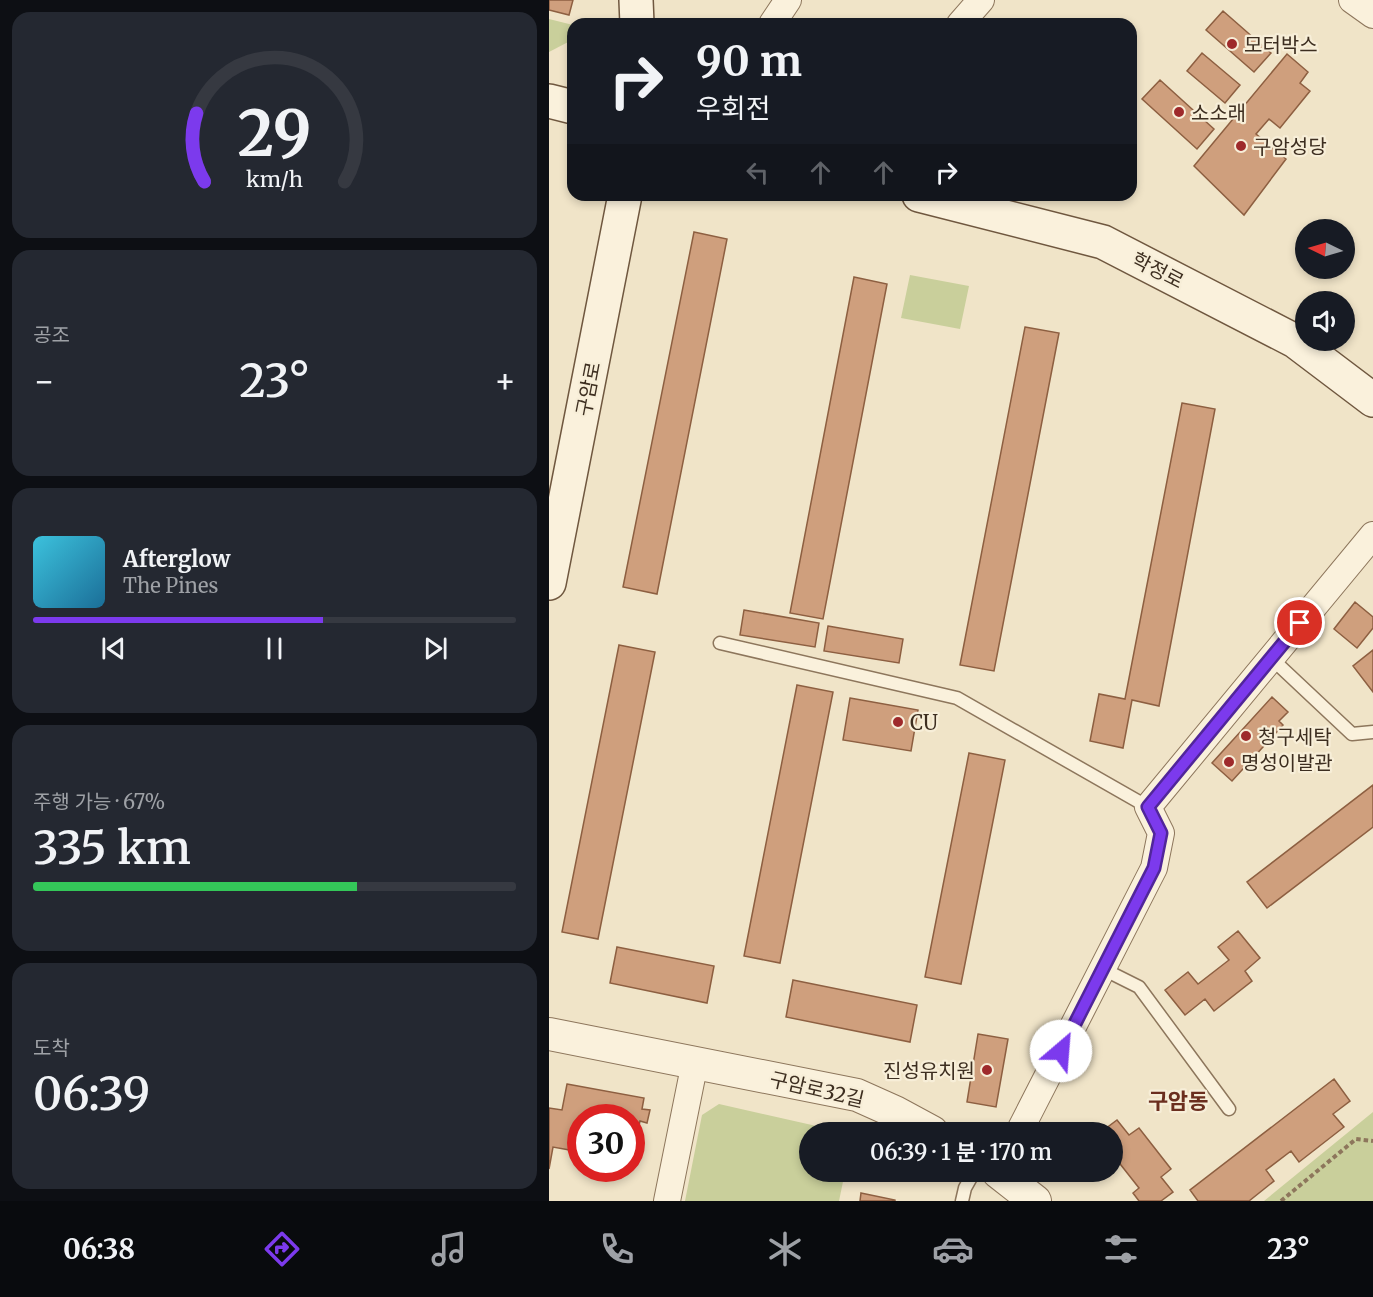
<!DOCTYPE html>
<html lang="ko">
<meta charset="utf-8">
<style>
:root{--surface:#171b24;--page:#242831;--text:#f1f3f6;--muted:#9ea1a6;--line:#363941;--accent:#7c3aed}
body{margin:0;font-family:Merriweather,"Noto Sans KR",serif;background:var(--page);color:var(--text);height:100vh;display:flex;flex-direction:column;font-size:22px;white-space:nowrap}
*{box-sizing:border-box;margin:0}
p{font-size:20px;color:var(--muted)}
.icon{flex:none;width:33px;height:33px;fill:none;stroke:currentColor;stroke-width:2;stroke-linecap:round;stroke-linejoin:round}
.map{position:relative;flex:1;overflow:hidden}
.details{display:flex;flex-direction:column;gap:12px;padding:12px;background:#0d0f14;width:549px}
.details>*{flex:none}
.banner{position:absolute;left:18px;top:18px;width:570px;height:183px;border-radius:18px;box-shadow:0 3px 9px #0003;background:#171b24;color:var(--text);overflow:hidden}
.needle{width:39px;rotate:275deg}
.buttons{position:absolute;left:746px;top:219px;display:grid;gap:12px}
.buttons a{display:grid;place-items:center;width:60px;height:60px;border-radius:50%;background:var(--surface);box-shadow:0 3px 9px #0003;font-size:30px}
.speed{position:absolute;left:18px;top:1104px;display:flex;gap:12px;font-size:30px;font-weight:700;text-align:center}
.speed>*{display:grid;place-content:center;width:78px;height:78px;border-radius:50%;background:var(--surface);box-shadow:0 3px 9px #0003;line-height:1}
.speed .limit{border:9px solid #d22;background:#fff;color:#111}
.pin{position:absolute;display:grid;place-items:center;width:51px;height:51px;color:#fff;margin:-26px;border:3px solid #fff;border-radius:50%;box-shadow:0 2px 6px #0007}
.me{position:absolute;width:66px;margin:-33px;rotate:27deg;stroke-linejoin:round;filter:drop-shadow(0 0 4px #0008)}
.turn{display:flex;align-items:center;gap:21px;height:126px;padding:0 30px;font-size:27px}
.turn .icon{width:78px;height:78px;stroke-width:2.5}
.turn b{display:block;font-size:42px;line-height:51px}
.lanes{display:flex;align-items:center;height:57px;padding:0 30px;background:#0003;justify-content:center;gap:30px;direction:ltr}
.lanes .off{opacity:.35}
.big{font-size:45px;font-weight:600;line-height:1.1}
.details .widget{flex:1;display:flex;flex-direction:column;justify-content:center;gap:9px;min-width:0;padding:0 21px;border-radius:18px;background:var(--page)}
.details .dial{align-items:center;gap:0}
.dial svg{height:156px;overflow:visible;fill:none;stroke:var(--line);stroke-width:7;stroke-linecap:round;text-anchor:middle}
.dial text{fill:var(--text);stroke:none}
.song{display:flex;align-items:center;gap:18px}
.cover{width:72px;height:72px;border-radius:9px;background:linear-gradient(135deg,hsl(190 70% 55%),hsl(200 70% 35%))}
.played{height:6px;border-radius:3px;background:linear-gradient(90deg,var(--accent) 60%,var(--line) 60%)}
.keys{display:flex;justify-content:space-around;direction:ltr}
.heat{display:flex;justify-content:space-between;align-items:center;font-size:33px;direction:ltr}
.charge{height:9px;border-radius:4px;background:linear-gradient(90deg,#34c759 67%,var(--line) 0)}
.trip{position:absolute;left:250px;top:1122px;width:324px;height:60px;border-radius:30px;background:var(--surface);box-shadow:0 3px 9px #0003;font-weight:600;line-height:60px;text-align:center}
.dock{display:flex;height:96px;justify-content:space-around;align-items:center;background:#090b0e;color:var(--muted)}
.dock .icon{width:42px;height:42px}
.dock .current{color:var(--accent)}
.dock b{font-size:27px;color:var(--text)}
main{display:flex;flex:1;min-height:0}
.map>svg:first-child{display:block}
.green{fill:#c9cf9b}
.building{fill:#cf9f7d;stroke:#8d5f41;stroke-width:1.5}
.lines{fill:none;stroke-linecap:round;stroke-linejoin:round}
.service-casing{stroke:#8d765c;stroke-width:15}
.minor-casing{stroke:#8d765c;stroke-width:28}
.tertiary-casing{stroke:#8d765c;stroke-width:34}
.secondary-casing{stroke:#6f573f;stroke-width:36}
.path{stroke:#8d765c;stroke-width:4;stroke-dasharray:4.5 3;stroke-linecap:butt}
.service{stroke:#faf1dc;stroke-width:12}
.minor{stroke:#faf1dc;stroke-width:26}
.tertiary{stroke:#faf1dc;stroke-width:32}
.secondary{stroke:#faf1dc;stroke-width:33}
.route-casing{stroke:#51269a;stroke-width:15}
.route{stroke:#7c3aed;stroke-width:10}
.poi-dot{fill:#9e2a2b;stroke:#f7eed8;stroke-width:2}
.labels{text-anchor:middle;dominant-baseline:central;stroke-width:4.5;stroke-linejoin:round;paint-order:stroke}
.poi-label{font-size:20px;fill:#3d2e20;stroke:#f7eed8;text-anchor:start}
.street-label{font-size:20px;fill:#3d2e20;stroke:#f7eed8}
.quarter-label{font-size:22px;font-weight:bold;fill:#6b2e1e;stroke:#f7eed8}
</style>
<main>
<section class="details">
<div class="widget dial"><svg viewBox="0 0 100 80">
<path d="M14 69A42 42 0 1 1 86 69"/>
<path d="M14 69A42 42 0 0 1 10 34" stroke="#7c3aed"/>
<text x="50" y="56" font-size="32" font-weight="700">29</text>
<text x="50" y="72" font-size="11">km/h</text>
</svg></div>
<div class="widget"><p>공조</p>
<div class="heat"><a>−</a><b class="big">23°</b><a>+</a></div>
</div>
<div class="widget">
<div class="song"><i class="cover"></i><div><b>Afterglow</b><p>The Pines</p></div></div>
<div class="played"></div>
<div class="keys"><svg class="icon" aria-label="previous" viewBox="0 0 24 24"><path d="M18 5L8 12l10 7zM5 5v14"/></svg><svg class="icon" aria-label="pause" viewBox="0 0 24 24"><path d="M8 5v14M16 5v14"/></svg><svg class="icon" aria-label="next" viewBox="0 0 24 24"><path d="M6 5l10 7-10 7zM19 5v14"/></svg></div>
</div>
<div class="widget"><p>주행 가능 · 67%</p><b class="big">335 km</b><div class="charge"></div></div>
<div class="widget"><p>도착</p><b class="big">06:39</b></div>
</section>
<div class="map">
<svg width="824" height="1201" viewBox="0 0 824 1201">
<rect width="100%" height="100%" fill="#f0e4c8"/>
<path class="green" d="M0,19l24,6 -1,15 -23,12z
M361,275l59,11 -9,43 -59,-11z
M170,1104l124,28h-33v40h35l-6,29h-154l17,-86z
M824,1112v89h-109z"/>
<path class="building" d="M0,0h24l-4,15 -20,-5z
M674,11l48,42 -17,19 -48,-42z
M653,53l38,32 -15,18 -38,-32z
M738,54l21,18 -8,11 10,8 -30,37 -11,-9 -13,15 30,25 -42,56 -50,-49z
M611,80l54,49 -17,20 -55,-50z
M145,232l33,7 -70,355 -34,-7z
M305,277l33,7 -64,335 -33,-6z
M476,327l34,6 -65,338 -34,-6z
M633,403l33,6 -56,297 -27,-6 -9,48 -33,-7 9,-47 26,5z
M806,602l18,15v11l-16,20 -23,-19z
M195,610l75,13 -4,24 -75,-12z
M279,626l75,13 -4,24 -75,-12z
M70,645l36,7 -57,287 -36,-7z
M824,650v42l-20,-26z
M248,685l36,7 -53,271 -36,-7z
M723,697l16,15 -9,9 4,4 -51,56 -20,-18z
M301,698l68,12 -7,41 -68,-11z
M420,753l36,7 -44,224 -36,-7z
M824,785v42l-106,81 -20,-26z
M689,931l22,27 -15,13 7,10 -38,30 -9,-12 -20,16 -20,-25 23,-18 10,12 31,-24 -11,-13z
M68,947l97,19 -7,37 -97,-20z
M244,980l124,25 -7,37 -124,-25z
M429,1034l30,5 -12,68 -29,-5z
M785,1079l16,22 -17,13 11,13 -45,35 -8,-11 -25,19 8,11 -25,20h-51l-8,-11z
M18,1084l77,14 -2,11 8,1 -3,13 -7,-2 -2,9 -7,-1v-11h-50v34l-28,-5 -4,22v-61l13,2z
M568,1120l12,15 10,-7 32,41 -10,8 12,15 -12,9h-22l-6,-8 6,-5 -26,-33v-23h-12z
M312,1193l34,7v1h-35z"/>
<g class="lines">
<defs>
<path id="service" d="M171,643l237,55 191,109
M722,658l81,76 21,-2
M554,969l36,18 90,122
M413,1201l3,-13 9,-16"/>
<path id="minor" d="M803,0l21,15
M223,24l16,-24
M411,24l21,-24
M470,1132l135,-264 7,-35 -13,-26 225,-272
M118,1201l28,-139"/>
<path id="tertiary" d="M0,1034l308,61 38,17 37,20
M449,1172l37,29"/>
<path id="secondary" d="M87,0l1,24
M0,101l24,6
M370,195l184,47 192,99 78,59
M0,583l76,-388"/>
</defs>
<use href="#service" class="service-casing"/>
<use href="#minor" class="minor-casing"/>
<use href="#tertiary" class="tertiary-casing"/>
<use href="#secondary" class="secondary-casing"/>
<path class="path" d="M732,1201l75,-62 17,2"/>
<use href="#service" class="service"/>
<use href="#minor" class="minor"/>
<use href="#tertiary" class="tertiary"/>
<use href="#secondary" class="secondary"/>
</g>
<g class="lines">
<defs>
<path id="route" d="M512,1051l93,-183 7,-35 -13,-26 152,-184"/>
</defs>
<use href="#route" class="route-casing"/>
<use href="#route" class="route"/>
</g>
<g class="poi-dot">
<circle cx="683" cy="44" r="6"/>
<circle cx="630" cy="112" r="6"/>
<circle cx="692" cy="146" r="6"/>
<circle cx="349" cy="722" r="6"/>
<circle cx="697" cy="736" r="6"/>
<circle cx="680" cy="762" r="6"/>
<circle cx="438" cy="1070" r="6"/>
</g>
<g class="labels">
<g class="poi-label">
<text x="695" y="44">모터박스</text>
<text x="642" y="112">소소래</text>
<text x="704" y="146">구암성당</text>
<text x="361" y="722">CU</text>
<text x="709" y="736">청구세탁</text>
<text x="692" y="762">명성이발관</text>
<text x="426" y="1070" text-anchor="end">진성유치원</text>
</g>
<g class="street-label">
<text transform="translate(609 270) rotate(27)">학정로</text>
<text transform="translate(39 389) rotate(-79)">구암로</text>
<text transform="translate(268 1089) rotate(13)">구암로32길</text>
</g>
<g class="quarter-label">
<text x="629" y="1101">구암동</text>
</g>
</g>
</svg>
<div class="buttons">
<a><svg class="needle" viewBox="-14 -14 28 28"><path d="M0-13l5 13h-10z" fill="#e53935"/><path d="M0 13l5-13h-10z" fill="#9ea1a6"/></svg></a>
<a><svg class="icon" aria-label="sound" viewBox="0 0 24 24"><path d="M4 9h4l5-4v14l-5-4H4zM17 9q2 3 0 6"/></svg></a>
</div>
<div class="speed"><div class="limit">30</div></div>
<div class="pin" style="left:751px;top:623px;background:#d93025"><svg class="icon" aria-label="arrive" viewBox="0 0 24 24"><path d="M6 21V4h12l-3 4 3 4H6"/></svg></div>
<svg class="me" style="left:512px;top:1051px" viewBox="-20 -20 40 40"><circle r="19" fill="#fff"/><path d="M0-13L10 11 0 6-10 11z" fill="#7c3aed"/></svg>
<div class="trip">06:39 · 1 분 · 170 m</div>
<div class="banner">
<div class="turn"><svg class="icon" aria-label="right" viewBox="0 0 24 24"><path d="M7 20v-9h11M14 6l5 5-5 5"/></svg><div><b>90 m</b>우회전</div></div>
<div class="lanes"><svg class="icon off" aria-label="left" viewBox="0 0 24 24"><path d="M17 20v-9H6M10 6l-5 5 5 5"/></svg><svg class="icon off" aria-label="ahead" viewBox="0 0 24 24"><path d="M12 20V5M6 11l6-6 6 6"/></svg><svg class="icon off" aria-label="ahead" viewBox="0 0 24 24"><path d="M12 20V5M6 11l6-6 6 6"/></svg><svg class="icon" aria-label="right" viewBox="0 0 24 24"><path d="M7 20v-9h11M14 6l5 5-5 5"/></svg></div>
</div>
</div>
</main>
<nav class="dock">
<b>06:38</b>
<svg class="icon current" aria-label="directions" viewBox="0 0 24 24"><path d="M12 3l9 9-9 9-9-9zM9 14v-3h6M13 9l2 2-2 2"/></svg>
<svg class="icon" aria-label="music" viewBox="0 0 24 24"><path d="M9 18V5l10-2v13"/><circle cx="6" cy="18" r="3"/><circle cx="16" cy="16" r="3"/></svg>
<svg class="icon" aria-label="phone" viewBox="0 0 24 24"><path d="M5 4h4l2 5-3 2q2 4 5 5l2-3 5 2v4C11 20 4 13 5 4z"/></svg>
<svg class="icon" aria-label="climate" viewBox="0 0 24 24"><path d="M12 3v18M4 7l16 10M4 17L20 7"/></svg>
<svg class="icon" aria-label="car" viewBox="0 0 24 24"><path d="M5 17H2v-5l4-1 3-4h7l3 4 3 1v5h-3M9 17h6M6 11h13"/><circle cx="7" cy="17" r="2"/><circle cx="17" cy="17" r="2"/></svg>
<svg class="icon" aria-label="filters" viewBox="0 0 24 24"><path d="M4 7h16M4 17h16"/><circle cx="9" cy="7" r="2"/><circle cx="15" cy="17" r="2"/></svg>
<b>23°</b>
</nav>
